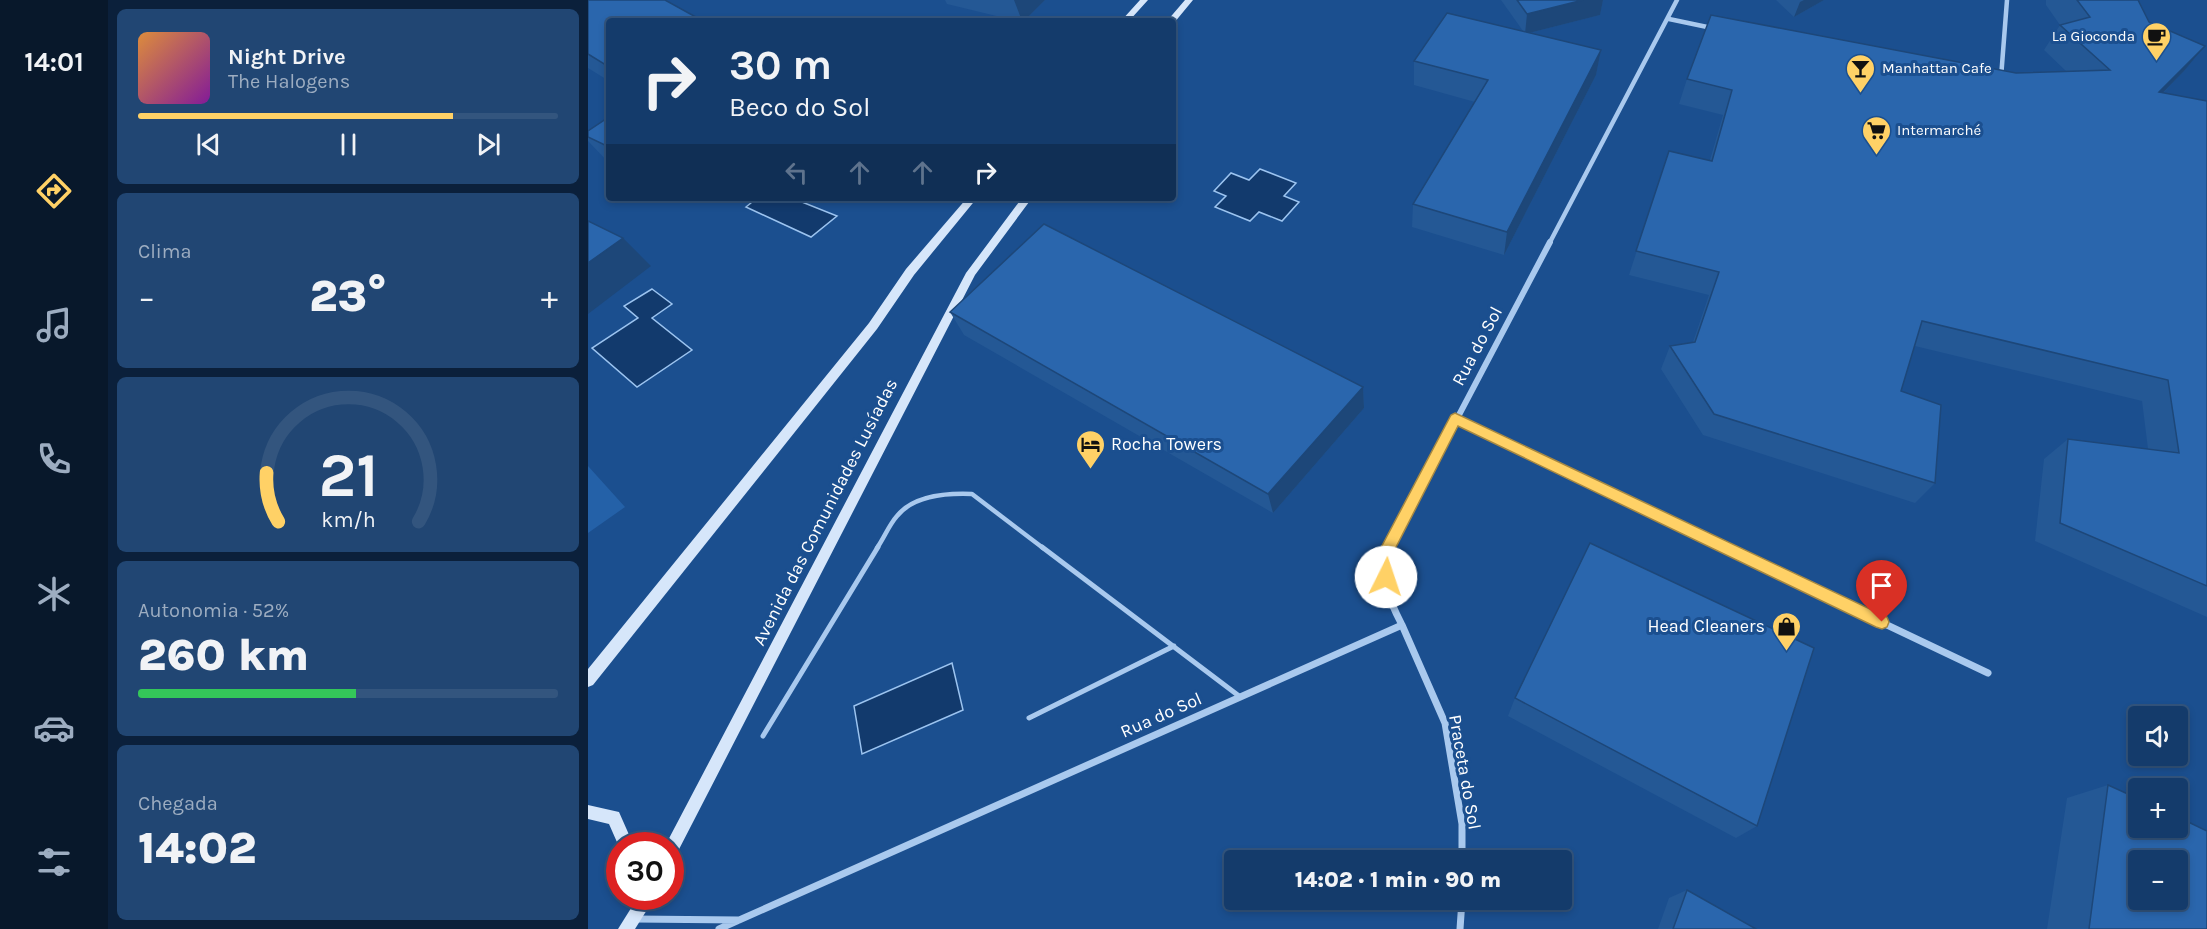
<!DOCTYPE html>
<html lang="pt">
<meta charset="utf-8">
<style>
:root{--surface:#143b6b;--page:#214673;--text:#f1f3f6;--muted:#9dadc1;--line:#33557e;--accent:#ffd166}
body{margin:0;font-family:Karla,sans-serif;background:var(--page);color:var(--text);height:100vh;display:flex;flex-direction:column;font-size:22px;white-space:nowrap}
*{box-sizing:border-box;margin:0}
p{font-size:20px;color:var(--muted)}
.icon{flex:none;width:33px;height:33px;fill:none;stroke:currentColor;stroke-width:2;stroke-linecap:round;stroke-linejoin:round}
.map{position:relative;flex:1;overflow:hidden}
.drawer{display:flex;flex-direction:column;gap:9px;padding:9px;background:#0b203b;width:480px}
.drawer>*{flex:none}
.top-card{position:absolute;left:18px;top:18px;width:570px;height:183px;border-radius:6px;box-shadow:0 3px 9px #0003,0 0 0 2px var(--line);background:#143b6b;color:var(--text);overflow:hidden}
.tools{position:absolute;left:1540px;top:706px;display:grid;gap:12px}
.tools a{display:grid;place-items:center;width:60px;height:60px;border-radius:6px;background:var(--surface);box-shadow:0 3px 9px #0003,0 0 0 2px var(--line);font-size:30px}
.speed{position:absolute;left:18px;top:832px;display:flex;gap:12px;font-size:30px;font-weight:700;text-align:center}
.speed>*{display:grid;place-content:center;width:78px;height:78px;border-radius:50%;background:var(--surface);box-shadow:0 3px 9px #0003,0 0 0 2px var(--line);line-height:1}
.speed .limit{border:9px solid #d22;background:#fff;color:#111}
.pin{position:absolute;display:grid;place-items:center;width:51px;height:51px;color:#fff;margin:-62px -26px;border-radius:50% 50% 50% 0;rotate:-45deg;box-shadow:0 0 6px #0007}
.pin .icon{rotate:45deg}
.me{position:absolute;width:66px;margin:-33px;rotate:4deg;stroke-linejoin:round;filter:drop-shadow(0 0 4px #0008)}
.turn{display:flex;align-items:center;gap:21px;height:126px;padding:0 24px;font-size:27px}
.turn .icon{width:78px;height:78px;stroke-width:2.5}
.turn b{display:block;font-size:42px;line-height:51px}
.lanes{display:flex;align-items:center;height:57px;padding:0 24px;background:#0003;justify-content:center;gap:30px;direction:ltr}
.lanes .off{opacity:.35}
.big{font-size:45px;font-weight:800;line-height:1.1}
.drawer .widget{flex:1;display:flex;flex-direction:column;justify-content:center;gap:9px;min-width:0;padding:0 21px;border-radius:9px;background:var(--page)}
.drawer .dial{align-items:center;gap:0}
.dial svg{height:156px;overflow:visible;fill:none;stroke:var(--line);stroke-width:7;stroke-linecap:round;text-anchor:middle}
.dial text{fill:var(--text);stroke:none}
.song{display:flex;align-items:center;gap:18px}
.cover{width:72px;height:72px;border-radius:9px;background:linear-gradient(135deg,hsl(30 70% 55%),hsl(290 70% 35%))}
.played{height:6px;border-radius:3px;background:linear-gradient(90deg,var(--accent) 75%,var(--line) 75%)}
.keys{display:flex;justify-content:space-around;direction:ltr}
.heat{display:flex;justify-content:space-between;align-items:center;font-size:33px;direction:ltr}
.charge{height:9px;border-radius:4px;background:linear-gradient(90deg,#34c759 52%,var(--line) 0)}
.trip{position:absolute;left:636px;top:850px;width:348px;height:60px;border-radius:6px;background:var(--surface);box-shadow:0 3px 9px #0003,0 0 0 2px var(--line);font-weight:800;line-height:60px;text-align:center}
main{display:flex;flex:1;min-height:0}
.menu{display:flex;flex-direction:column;width:108px;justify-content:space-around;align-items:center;background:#08182b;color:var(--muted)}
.menu .icon{width:42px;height:42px}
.menu .active{color:var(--accent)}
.menu b{font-size:27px;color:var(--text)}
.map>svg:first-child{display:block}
.green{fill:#2461a8}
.water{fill:#123a6d;stroke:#9cc4f0;stroke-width:1.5}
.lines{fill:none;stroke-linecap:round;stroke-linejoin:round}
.service-far1{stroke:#a9c9ee;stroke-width:4.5}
.service{stroke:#a9c9ee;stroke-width:5}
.minor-far2{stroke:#a9c9ee;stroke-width:4.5}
.minor-far1{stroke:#a9c9ee;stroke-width:6}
.minor{stroke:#a9c9ee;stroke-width:7}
.secondary{fill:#d6e6fa;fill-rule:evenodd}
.wall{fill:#245895}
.shaded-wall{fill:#1d4779}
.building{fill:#2a66ad;stroke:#1d4779;stroke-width:1.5;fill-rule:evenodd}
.route{fill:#ffd166;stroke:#a68842;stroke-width:1.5}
.labels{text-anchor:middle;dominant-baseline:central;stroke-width:6;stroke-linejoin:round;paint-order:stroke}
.far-poi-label{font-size:15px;fill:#fff;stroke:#1b4f8f;text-anchor:start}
.street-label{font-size:18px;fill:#fff;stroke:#1b4f8f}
.poi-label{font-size:18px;fill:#fff;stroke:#1b4f8f;text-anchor:start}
</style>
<main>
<nav class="menu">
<b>14:01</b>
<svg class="icon active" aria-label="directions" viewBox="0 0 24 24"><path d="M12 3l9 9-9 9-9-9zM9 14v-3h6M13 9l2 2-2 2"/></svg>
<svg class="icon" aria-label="music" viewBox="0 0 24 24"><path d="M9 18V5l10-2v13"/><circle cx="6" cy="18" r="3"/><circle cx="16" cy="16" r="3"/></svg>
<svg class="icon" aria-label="phone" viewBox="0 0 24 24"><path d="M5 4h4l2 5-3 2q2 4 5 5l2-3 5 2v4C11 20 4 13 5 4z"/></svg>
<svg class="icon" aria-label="climate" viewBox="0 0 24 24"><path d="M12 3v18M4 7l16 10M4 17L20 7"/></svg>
<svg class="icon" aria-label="car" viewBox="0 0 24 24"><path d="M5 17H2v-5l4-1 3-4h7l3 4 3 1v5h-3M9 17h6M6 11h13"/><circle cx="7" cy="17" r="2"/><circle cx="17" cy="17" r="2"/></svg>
<svg class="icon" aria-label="filters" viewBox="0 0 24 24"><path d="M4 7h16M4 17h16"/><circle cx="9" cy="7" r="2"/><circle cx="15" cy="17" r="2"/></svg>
</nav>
<section class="drawer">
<div class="widget">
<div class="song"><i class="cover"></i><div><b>Night Drive</b><p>The Halogens</p></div></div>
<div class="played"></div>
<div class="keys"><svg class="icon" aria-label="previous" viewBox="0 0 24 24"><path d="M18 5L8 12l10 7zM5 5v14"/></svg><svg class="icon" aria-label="pause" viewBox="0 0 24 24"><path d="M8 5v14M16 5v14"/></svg><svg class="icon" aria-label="next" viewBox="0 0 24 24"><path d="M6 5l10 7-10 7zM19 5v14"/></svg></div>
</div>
<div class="widget"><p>Clima</p>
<div class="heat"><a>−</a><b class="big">23°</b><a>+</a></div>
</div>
<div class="widget dial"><svg viewBox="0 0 100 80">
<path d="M14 69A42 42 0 1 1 86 69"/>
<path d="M14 69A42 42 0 0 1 8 44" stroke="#ffd166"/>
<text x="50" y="56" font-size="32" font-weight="700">21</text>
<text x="50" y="72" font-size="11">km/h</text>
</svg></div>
<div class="widget"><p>Autonomia · 52%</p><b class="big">260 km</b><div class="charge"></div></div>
<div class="widget"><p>Chegada</p><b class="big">14:02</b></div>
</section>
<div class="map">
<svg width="1619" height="929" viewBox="0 0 1619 929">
<rect width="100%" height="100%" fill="#1b4f8f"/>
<path class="green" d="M0,466l37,41 -37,26z"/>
<path class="water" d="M672,169l36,14 -12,13 15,6 -17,19 -23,-9 -9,9 -35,-14 11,-11 -12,-5 17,-18 18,7z
M169,198h35l45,18 -26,21 -65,-30z
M64,289l20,15 -20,14 40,32 -55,37 -45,-39 46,-30 -14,-12z
M364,663l11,47 -101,44 -8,-48z"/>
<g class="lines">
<path class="service-far1" d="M289,548c7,-10 12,-23 20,-32 17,-21 51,-23 75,-22l71,54"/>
<path class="service" d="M454,547l197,149
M441,718l145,-72
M175,736l115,-189"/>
<path class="minor-far2" d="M1081,19l43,9
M1413,78l6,-78
M961,244l128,-244"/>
<path class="minor-far1" d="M868,419l270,129
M801,548l161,-306"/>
<path class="minor" d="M1135,547l265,126
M814,625l43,98 17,101v37
M47,919l104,1
M131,929l683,-304c-12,-23 -26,-54 -13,-78
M872,929l2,-29"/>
<path class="secondary" d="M552,0h8l-19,21h-8z
M597,0h8l-19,23 -7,-2z
M379,198h10l-63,77 -37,54 -284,356 -5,2v-18l281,-346 37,-54z
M434,198h10l-57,77 -300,582 -5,2v-13h-5l301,-573z
M0,805l31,7 15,34h-14v3l-11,-25 -21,-5z
M50,897h17l-20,32h-17z"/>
</g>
<path class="wall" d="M0,0l21,21v60l-21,-13z
M357,0h100l-21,21h-7l-70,-17z
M913,0h102l-3,15 -71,18 72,17 -5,25 -92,180 -92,-28 1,-23 62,-102 -61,-17v-24l109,-30z
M1188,0h48l-30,17z
M1458,0h92l11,22 56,24 -21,25 -21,22 44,8v516l-172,-76 9,-82 24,-20 80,10 -6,-48 -227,-55 -14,45 34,92 -20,20 -212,-68 -42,-66 9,-23 23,-4 16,-47 -80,-20 40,-124 41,9 13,-45 -44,-11 8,-25 329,-6 50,-2 -22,-21 16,-25 -14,-20z
M21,117v46l-21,-22v-10z
M362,312l413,75 1,21 -91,105 -309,-178z
M927,698l242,128 -21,12 -228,-122z
M1520,785l99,144h-160l20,-131z
M1099,890l69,39h-98l11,-31z"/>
<path class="shaded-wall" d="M426,0h31l-21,21h-2z
M995,0h20l-3,15 -75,19 2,-20z
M1216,0h20l-30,17 6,-15z
M1617,46l-21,25 -45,46 20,-25z
M1013,50l-5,25 -92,180 3,-23z
M35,238l28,28 -63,48v-51z
M775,387l1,21 -91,105 -5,-19z"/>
<path class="building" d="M0,0h77l38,21h-94v46l-21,-13z
M929,0h66l-56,14z
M1489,0h61l11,22 56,24 -46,46 48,9v485l-147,-63 8,-84 111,14 -11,-73 -246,-59 -21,70 40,14 -6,78 -221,-69 -44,-68 25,-4 24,-70 -83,-21 33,-100 43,10 20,-71 -45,-11 24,-64 305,58 94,-3 -50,-45 30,-8z
M859,13l154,37 -94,182 -94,-28 75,-124 -74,-19z
M21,117v30l-21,-10v-6z
M0,221l35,17 -35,25z
M456,224l319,163 -95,107 -318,-182z
M1002,543l224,105 -57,178 -242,-128z
M1520,785l31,14v29h39v-11l29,14v98h-118zM1551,861h39v39h-39z
M1099,890l69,39h-83z"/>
<path class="route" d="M867,413l432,204 2,5 -2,5 -5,2 -6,-2 -418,-201 -67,131 2,20 -2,4 -5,2 -5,-2 -5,-24 75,-142z"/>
<defs>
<symbol id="cafe-pin" viewBox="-11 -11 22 30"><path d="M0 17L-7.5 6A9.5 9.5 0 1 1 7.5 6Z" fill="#ffd166" stroke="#1b4f8f"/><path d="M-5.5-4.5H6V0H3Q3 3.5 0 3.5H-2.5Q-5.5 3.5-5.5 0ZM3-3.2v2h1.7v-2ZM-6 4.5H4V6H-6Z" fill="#111"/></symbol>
<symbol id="bar-pin" viewBox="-11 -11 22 30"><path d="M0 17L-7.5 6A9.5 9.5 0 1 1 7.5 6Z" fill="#ffd166" stroke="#1b4f8f"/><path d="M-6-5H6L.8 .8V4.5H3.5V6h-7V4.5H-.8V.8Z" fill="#111"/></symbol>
<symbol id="supermarket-pin" viewBox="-11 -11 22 30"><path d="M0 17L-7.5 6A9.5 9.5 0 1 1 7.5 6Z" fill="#ffd166" stroke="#1b4f8f"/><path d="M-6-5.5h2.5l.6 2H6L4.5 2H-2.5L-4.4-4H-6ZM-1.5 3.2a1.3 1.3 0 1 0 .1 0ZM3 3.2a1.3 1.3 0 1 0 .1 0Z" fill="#111"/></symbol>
<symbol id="hotel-pin" viewBox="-11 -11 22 30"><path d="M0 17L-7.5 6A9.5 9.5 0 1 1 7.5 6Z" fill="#ffd166" stroke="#1b4f8f"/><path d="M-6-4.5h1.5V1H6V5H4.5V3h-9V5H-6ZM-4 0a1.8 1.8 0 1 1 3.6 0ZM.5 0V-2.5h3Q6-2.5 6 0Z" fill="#111"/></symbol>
<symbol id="shop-pin" viewBox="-11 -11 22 30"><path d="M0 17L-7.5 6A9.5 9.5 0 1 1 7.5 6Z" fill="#ffd166" stroke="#1b4f8f"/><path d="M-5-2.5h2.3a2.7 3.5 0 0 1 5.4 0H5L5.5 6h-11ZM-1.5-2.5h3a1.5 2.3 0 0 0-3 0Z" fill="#111"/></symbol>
</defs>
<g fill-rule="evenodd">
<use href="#cafe-pin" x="1552" y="20" width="33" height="45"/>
<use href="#bar-pin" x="1256" y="52" width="33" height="45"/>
<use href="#supermarket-pin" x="1272" y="114" width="33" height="45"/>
<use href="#hotel-pin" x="486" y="428" width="33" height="45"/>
<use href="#shop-pin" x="1182" y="610" width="33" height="45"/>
</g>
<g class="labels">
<g class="far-poi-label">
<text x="1547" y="36" text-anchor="end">La Gioconda</text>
<text x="1294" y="68">Manhattan Cafe</text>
<text x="1309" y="130">Intermarché</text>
</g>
<g class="street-label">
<text transform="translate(889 346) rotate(-62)">Rua do Sol</text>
<text transform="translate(237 512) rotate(-63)">Avenida das Comunidades Lusíadas</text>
<text transform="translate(573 715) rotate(-24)">Rua do Sol</text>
<text transform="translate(877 772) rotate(80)">Praceta do Sol</text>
</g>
<g class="poi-label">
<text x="523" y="444">Rocha Towers</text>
<text x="1177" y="626" text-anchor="end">Head Cleaners</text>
</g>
</g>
</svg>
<div class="tools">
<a><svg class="icon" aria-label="sound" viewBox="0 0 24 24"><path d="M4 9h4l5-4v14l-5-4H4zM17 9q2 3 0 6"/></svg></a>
<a>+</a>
<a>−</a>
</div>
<div class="speed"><div class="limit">30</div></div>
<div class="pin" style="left:1294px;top:622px;background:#d93025"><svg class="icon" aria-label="arrive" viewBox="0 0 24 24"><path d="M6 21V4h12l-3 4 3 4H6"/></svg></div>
<svg class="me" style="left:798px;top:577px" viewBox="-20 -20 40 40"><circle r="19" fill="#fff"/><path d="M0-13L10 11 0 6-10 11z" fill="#ffd166"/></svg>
<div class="trip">14:02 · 1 min · 90 m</div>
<div class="top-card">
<div class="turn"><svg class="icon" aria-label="right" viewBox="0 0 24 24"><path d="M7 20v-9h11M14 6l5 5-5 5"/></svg><div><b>30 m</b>Beco do Sol</div></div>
<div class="lanes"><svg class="icon off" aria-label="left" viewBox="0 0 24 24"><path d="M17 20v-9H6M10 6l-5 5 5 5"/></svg><svg class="icon off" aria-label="ahead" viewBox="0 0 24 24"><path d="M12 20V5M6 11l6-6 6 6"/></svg><svg class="icon off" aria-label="ahead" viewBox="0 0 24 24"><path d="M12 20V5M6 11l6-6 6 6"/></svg><svg class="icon" aria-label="right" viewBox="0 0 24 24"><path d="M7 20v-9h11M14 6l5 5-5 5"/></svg></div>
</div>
</div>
</main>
